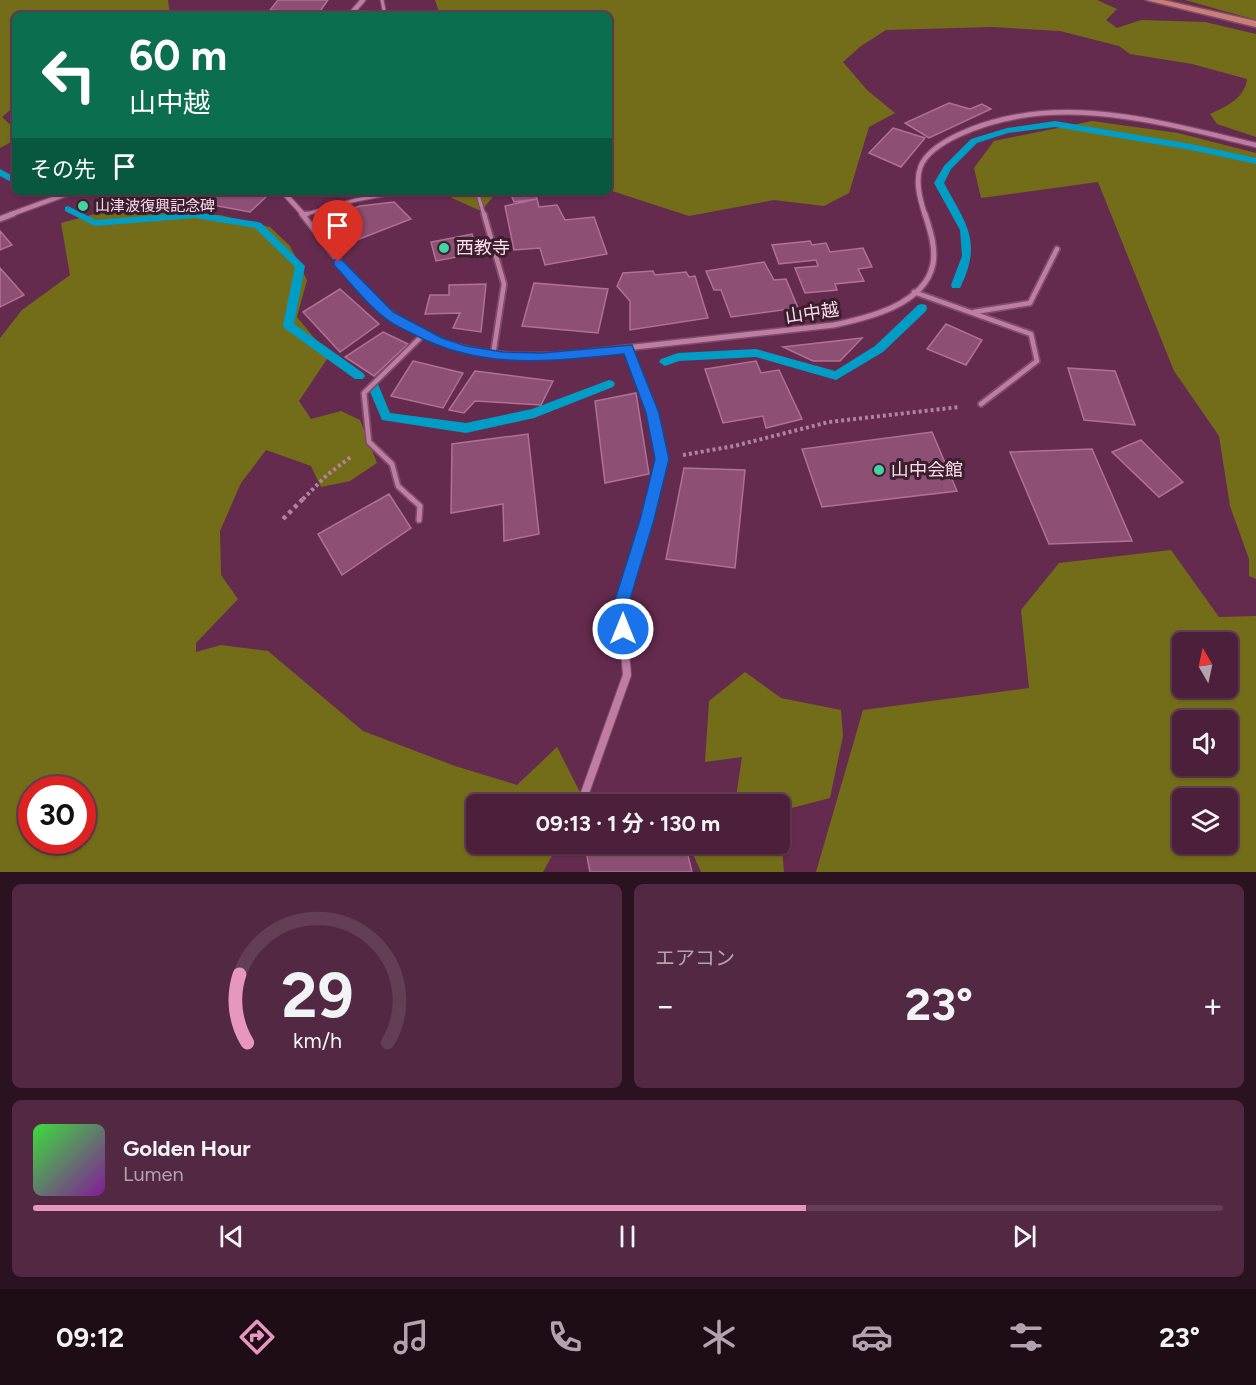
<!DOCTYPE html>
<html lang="ja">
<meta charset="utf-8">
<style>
:root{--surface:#4c203a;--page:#532842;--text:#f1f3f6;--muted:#b2a3af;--line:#633e54;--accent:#e797bd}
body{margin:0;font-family:Figtree,"Noto Sans JP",sans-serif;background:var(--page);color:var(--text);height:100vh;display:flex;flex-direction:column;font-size:22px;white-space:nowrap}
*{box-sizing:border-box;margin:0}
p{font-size:20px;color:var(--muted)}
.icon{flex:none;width:33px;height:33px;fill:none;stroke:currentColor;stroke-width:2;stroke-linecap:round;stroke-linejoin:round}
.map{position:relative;height:872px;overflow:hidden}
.panel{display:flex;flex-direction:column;gap:12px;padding:12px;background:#2a1220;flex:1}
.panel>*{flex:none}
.hud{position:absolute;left:12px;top:12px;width:600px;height:183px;border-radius:9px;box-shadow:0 2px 4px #0004,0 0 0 2px var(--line);background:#0b6e4f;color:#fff;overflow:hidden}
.needle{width:39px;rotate:351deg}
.buttons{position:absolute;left:1172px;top:632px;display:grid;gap:12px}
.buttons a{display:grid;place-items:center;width:66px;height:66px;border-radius:9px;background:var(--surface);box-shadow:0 2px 4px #0004,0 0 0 2px var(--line);font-size:30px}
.speed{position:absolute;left:18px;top:776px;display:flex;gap:12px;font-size:30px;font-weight:700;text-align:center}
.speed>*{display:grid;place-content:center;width:78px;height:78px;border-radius:50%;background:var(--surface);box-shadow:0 2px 4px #0004,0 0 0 2px var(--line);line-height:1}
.speed .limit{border:9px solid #d22;background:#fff;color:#111}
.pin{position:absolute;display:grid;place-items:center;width:51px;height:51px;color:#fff;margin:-62px -26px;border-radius:50% 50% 50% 0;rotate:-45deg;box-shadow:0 0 6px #0007}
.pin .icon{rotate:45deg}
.me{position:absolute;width:66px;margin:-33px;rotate:0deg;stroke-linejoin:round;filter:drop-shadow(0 0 4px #0008)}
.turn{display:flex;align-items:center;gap:21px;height:126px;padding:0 18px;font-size:27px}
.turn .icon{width:78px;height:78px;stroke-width:2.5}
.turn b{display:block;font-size:42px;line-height:51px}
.then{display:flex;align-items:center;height:57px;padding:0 18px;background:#0003;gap:12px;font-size:22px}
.big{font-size:45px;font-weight:700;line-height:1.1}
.panel .widget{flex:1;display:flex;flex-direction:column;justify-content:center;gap:9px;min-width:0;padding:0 21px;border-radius:9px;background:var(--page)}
.panel .dial{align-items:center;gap:0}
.dial svg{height:156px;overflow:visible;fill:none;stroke:var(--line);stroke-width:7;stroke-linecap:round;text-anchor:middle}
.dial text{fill:var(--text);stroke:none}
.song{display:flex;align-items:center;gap:18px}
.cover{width:72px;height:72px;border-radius:9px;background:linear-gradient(135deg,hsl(120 70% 55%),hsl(290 70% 35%))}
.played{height:6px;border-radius:3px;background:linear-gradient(90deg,var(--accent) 65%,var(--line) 65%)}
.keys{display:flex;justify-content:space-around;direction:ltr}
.heat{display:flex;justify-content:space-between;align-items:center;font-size:33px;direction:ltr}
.panel .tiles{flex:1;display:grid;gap:12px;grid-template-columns:1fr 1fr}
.widget:last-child{grid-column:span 2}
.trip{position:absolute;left:466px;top:794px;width:324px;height:60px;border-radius:9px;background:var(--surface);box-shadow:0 2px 4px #0004,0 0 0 2px var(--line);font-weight:700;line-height:60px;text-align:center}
.tabs{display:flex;height:96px;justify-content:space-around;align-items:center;background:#1e0d17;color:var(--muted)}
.tabs .icon{width:42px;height:42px}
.tabs .current{color:var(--accent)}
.tabs b{font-size:27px;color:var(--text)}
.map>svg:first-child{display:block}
.green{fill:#736d19;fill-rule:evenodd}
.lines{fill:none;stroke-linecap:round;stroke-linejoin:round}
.stream{fill:#009dc6;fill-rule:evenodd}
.building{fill:#8d5074;stroke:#b17095;stroke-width:1.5}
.service-far2-casing{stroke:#7e4c6c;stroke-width:5}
.service-far1-casing{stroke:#7e4c6c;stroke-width:8}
.service-casing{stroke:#7e4c6c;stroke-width:8}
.minor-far2-casing{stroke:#7e4c6c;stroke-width:7}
.minor-far1-casing{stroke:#7e4c6c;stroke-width:8}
.minor-casing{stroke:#7e4c6c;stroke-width:10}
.primary-casing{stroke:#7e4c6c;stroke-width:3}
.path-far1{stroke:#b2839e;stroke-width:4;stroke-dasharray:3 3;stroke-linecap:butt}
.path{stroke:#b2839e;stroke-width:4.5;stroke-dasharray:4 4;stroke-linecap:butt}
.service-far2{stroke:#bf7da2;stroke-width:3}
.service-far1{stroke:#bf7da2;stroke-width:4.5}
.service{stroke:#bf7da2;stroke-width:5}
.minor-far2{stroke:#bf7da2;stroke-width:4.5}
.minor-far1{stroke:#bf7da2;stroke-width:5}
.minor{stroke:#bf7da2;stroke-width:8}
.primary{fill:#ca7e75;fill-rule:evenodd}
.route{fill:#1a73e8;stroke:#114b97;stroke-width:1.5}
.poi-dot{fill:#42d4a1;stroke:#3a1f2e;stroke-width:2}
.labels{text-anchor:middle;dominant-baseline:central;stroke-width:6;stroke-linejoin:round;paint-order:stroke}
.far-poi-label{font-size:15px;fill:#ffdaed;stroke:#3a1f2e;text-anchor:start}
.poi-label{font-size:18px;fill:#ffdaed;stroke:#3a1f2e;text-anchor:start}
.street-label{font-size:18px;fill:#ffdaed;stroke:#3a1f2e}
</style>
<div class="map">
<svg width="1256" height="872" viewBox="0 0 1256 872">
<rect width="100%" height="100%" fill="#652b4e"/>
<path class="green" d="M0,0h168l2,15h-155v91l-13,11 13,12v11l-15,8z
M435,0h662l20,9 -11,11 11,8 24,-8 64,2 51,12v103l-39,-13 -7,-10c17,-8 35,-16 37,-35l-55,-15 -62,-10 -11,-8 -59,-15 -68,-4 -106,3 -25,16 -18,16 24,28 28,23 -26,14 -20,66 -25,13 -50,-6 -85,16 -80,-26v-175h-169z
M1185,0h71v20z
M1092,121l86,12 78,20v426l-7,-3v-17l-19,-53 -11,-70 -45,-65 -76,-189 -117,16 -7,-30 20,-27z
M448,192h49l-16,19 -29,-13z
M106,211l114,4 50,12 20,19 17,34 -10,37 32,39 -30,45 12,18 30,-8 19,9 17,43 -27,18 -29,6 -10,-21 -45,-16 -25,33 -21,48 1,44 17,24 -42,44v9l25,-7 47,6 95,80 92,35 62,19 40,-38 26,51 -3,6h-103v39h82l-16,29h-543v-534l22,-28 48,-35 -9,-52zM32,789h50v51h-50z
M1171,550l48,67 37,-1v256h-440l47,-162 166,-22 -8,-78 38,-47zM1182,642h45v45h-45zM1182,720h45v45h-45zM1182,798h45v45h-45z
M745,672l36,26 60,12 2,26 -13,62 -50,13v-7h-45l7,-47 -37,5 4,-61z
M688,843h89l5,6 2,23h-83z"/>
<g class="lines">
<path class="stream" d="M1055,121l136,23 65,14v6l-65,-14 -136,-23 -47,6 -31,10 -26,26 -7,14c22,41 39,58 16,105h-8l-1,-3 11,-29 -2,-26 -26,-47 10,-17 27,-27 36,-11z
M0,169l15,8v7l-15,-8z
M68,206l28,14 99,-8 63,10 3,1 44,43 -11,58 69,49 2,3 -2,3h-8l-71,-51 -1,-3 12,-58 -40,-39 -60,-10 -100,8 -30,-15v-4z
M922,304l4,1 1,3 -1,3 -43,41 -47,28 -80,-23 -77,4 -14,5 -6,-4 2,-3 17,-6 78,-4 79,22 40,-25 43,-41z
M609,380l4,1 2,3 -2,3 -79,31 -68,15 -84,-13 -14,-33 2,-3h8l12,29 76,10 66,-14z"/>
</g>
<path class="building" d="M278,0h50l-10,14 -48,-4z
M949,103l21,6 12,-5 9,5 -62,29 -24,-15z
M893,128l32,10 -24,29 -32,-14z
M157,192h42l-7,6 -40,5z
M219,192h28l21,3 -18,17 -43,-8z
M510,192h25l2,7 -23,3z
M537,199l2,8 18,-2 8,15 29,-3 13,37 -62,11 -5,-17 -26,2 -9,-44z
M394,202l17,17 -62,24 -17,-27 28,-10z
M0,231l12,14 -12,5z
M472,234l6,19 -42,8 -5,-19z
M810,241l2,4 14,-2 4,9 33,-4 9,19 -14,2 6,12 -29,3 2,6 -32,3 -10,-25 23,-2 -2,-6 -37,4 -7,-19z
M764,262l10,18 12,-1 12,29 -67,9 -10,-27h-7l-8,-19z
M0,268l24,27 -24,12z
M653,271l2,4 31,-3 3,5 6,-1 13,42 -78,12v-29l-13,-15 6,-13z
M534,283l74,6 -10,44 -76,-7z
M486,284l-5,48 -28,-4 7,-15 -35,1 5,-19h19v-10z
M340,289l39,35 -39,28 -37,-40z
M946,324l36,16 -16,25 -39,-16z
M383,332l25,12 -34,32 -29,-19z
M862,338l-22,23h-27l-30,-14z
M413,361l50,12 -20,35 -52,-12z
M756,361l5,12 18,-3 23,49 -36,9 -3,-12 -40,7 -18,-54z
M1068,368l47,3 20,54 -51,-5z
M475,371l78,10 -12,24 -66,-4 -11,12 -15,-3z
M636,393l13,81 -44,9 -10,-82z
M932,432l25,59 -135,16 -20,-58z
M528,434l11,100 -35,7 -1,-37 -52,9 1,-69z
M1141,440l42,42 -24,15 -47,-45z
M1092,449l40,92 -83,3 -39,-92z
M684,468l61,2 -10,98 -69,-9z
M389,494l22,34 -69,47 -24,-41z
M616,843h69l7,29h-102l-4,-21z"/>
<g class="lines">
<defs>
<path id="service-far2" d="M382,0l3,15
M470,192l8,3 6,20
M303,215l53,-15 43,-8"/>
<path id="service-far1" d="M484,214l20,70 -11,71
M303,215l4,-1
M914,292l117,42 6,27 -56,43
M974,312l56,-9 27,-54
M412,499l-14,-13 -6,-22 -23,-22 -5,-49 59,-58"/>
<path id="service" d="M410,497l10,9 -1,14"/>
<path id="minor-far2" d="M350,15l13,-15
M283,192l21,23
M9,215l63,-23
M925,215c-14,-42 -9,-60 33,-80 95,-45 201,-13 298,10"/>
<path id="minor-far1" d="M302,214c32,40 58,81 102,109 78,50 172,30 258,21 57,-6 115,-13 172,-19 33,-7 91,-20 99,-61 3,-17 -3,-34 -8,-50
M0,219l13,-5
M628,349l24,64 10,46 -10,40"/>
<path id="minor" d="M581,804l46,-129 -6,-69 32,-109
M565,850l2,-7"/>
<path id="primary" d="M1146,0h17l93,21v6z"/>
</defs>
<use href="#service-far2" class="service-far2-casing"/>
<use href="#service-far1" class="service-far1-casing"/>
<use href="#service" class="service-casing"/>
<use href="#minor-far2" class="minor-far2-casing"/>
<use href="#minor-far1" class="minor-far1-casing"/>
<use href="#minor" class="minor-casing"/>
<use href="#primary" class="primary-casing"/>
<path class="path-far1" d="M683,455l51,-9 95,-24 130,-15
M303,499l24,-24 25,-19"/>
<path class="path" d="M283,519l22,-22"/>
<use href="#service-far2" class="service-far2"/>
<use href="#service-far1" class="service-far1"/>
<use href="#service" class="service"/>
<use href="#minor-far2" class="minor-far2"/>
<use href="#minor-far1" class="minor-far1"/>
<use href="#minor" class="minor"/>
<use href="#primary" class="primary"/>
</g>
<path class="route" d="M338,259l4,1 51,52 49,26 24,8 37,6 39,1 90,-8 27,68 10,46 -15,61 -26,86 3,23 -3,5 -5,2 -6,-2 -4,-28 27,-86 15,-61 -9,-46 -22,-59c-76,7 -141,17 -211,-20 -9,-5 -20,-9 -28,-16 -19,-14 -35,-36 -51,-53v-5z"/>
<g class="poi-dot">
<circle cx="83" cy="206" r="6"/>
<circle cx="444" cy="248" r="6"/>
<circle cx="879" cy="470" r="6"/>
</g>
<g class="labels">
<g class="far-poi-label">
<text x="95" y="206">山津波復興記念碑</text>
</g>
<g class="poi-label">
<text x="456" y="248">西教寺</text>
<text x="891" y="470">山中会館</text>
</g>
<g class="street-label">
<text transform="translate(812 313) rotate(-8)">山中越</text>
</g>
</g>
</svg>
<div class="buttons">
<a><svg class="needle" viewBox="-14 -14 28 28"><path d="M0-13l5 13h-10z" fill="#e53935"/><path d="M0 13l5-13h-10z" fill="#b2a3af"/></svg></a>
<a><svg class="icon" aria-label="sound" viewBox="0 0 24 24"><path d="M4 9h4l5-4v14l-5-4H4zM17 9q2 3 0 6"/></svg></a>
<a><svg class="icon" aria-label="layers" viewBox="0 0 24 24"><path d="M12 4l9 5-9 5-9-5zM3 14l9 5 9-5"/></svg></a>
</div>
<div class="speed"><div class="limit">30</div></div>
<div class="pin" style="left:338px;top:262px;background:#d93025"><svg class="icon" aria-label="arrive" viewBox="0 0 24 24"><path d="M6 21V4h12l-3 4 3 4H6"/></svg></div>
<svg class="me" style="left:623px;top:629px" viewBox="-20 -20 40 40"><circle r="17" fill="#1a73e8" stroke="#fff" stroke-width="3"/><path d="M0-11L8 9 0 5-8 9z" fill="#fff"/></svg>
<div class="trip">09:13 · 1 分 · 130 m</div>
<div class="hud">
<div class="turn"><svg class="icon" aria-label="left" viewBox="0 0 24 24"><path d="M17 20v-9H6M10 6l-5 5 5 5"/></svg><div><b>60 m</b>山中越</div></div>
<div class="then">その先<svg class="icon" aria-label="arrive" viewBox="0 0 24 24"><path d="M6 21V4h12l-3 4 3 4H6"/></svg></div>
</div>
</div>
<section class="panel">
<div class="tiles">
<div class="widget dial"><svg viewBox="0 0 100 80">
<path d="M14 69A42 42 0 1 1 86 69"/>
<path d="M14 69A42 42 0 0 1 10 34" stroke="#e797bd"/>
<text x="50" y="56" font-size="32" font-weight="700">29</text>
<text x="50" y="72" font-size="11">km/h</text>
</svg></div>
<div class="widget"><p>エアコン</p>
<div class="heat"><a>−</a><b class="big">23°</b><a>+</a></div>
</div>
<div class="widget">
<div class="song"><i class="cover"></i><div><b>Golden Hour</b><p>Lumen</p></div></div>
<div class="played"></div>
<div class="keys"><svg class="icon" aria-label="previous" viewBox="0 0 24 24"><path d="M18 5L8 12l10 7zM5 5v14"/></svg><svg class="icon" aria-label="pause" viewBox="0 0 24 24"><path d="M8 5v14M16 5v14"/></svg><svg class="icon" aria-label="next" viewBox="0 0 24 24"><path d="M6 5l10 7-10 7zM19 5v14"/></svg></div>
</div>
</div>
</section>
<nav class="tabs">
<b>09:12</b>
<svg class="icon current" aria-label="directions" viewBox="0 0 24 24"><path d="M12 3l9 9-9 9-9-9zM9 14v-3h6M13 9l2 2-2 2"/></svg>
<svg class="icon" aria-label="music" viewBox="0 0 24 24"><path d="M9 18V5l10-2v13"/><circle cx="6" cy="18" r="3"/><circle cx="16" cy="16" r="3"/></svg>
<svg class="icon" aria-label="phone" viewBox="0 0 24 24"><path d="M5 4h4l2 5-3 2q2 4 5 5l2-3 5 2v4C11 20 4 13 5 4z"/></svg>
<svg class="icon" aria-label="climate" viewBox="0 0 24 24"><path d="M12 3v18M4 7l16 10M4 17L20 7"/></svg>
<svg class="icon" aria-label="car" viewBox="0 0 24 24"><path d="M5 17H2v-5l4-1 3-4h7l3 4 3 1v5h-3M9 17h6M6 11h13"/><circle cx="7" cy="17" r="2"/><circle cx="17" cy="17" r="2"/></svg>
<svg class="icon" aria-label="filters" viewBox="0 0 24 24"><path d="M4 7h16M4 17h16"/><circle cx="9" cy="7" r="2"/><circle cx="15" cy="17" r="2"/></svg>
<b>23°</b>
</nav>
